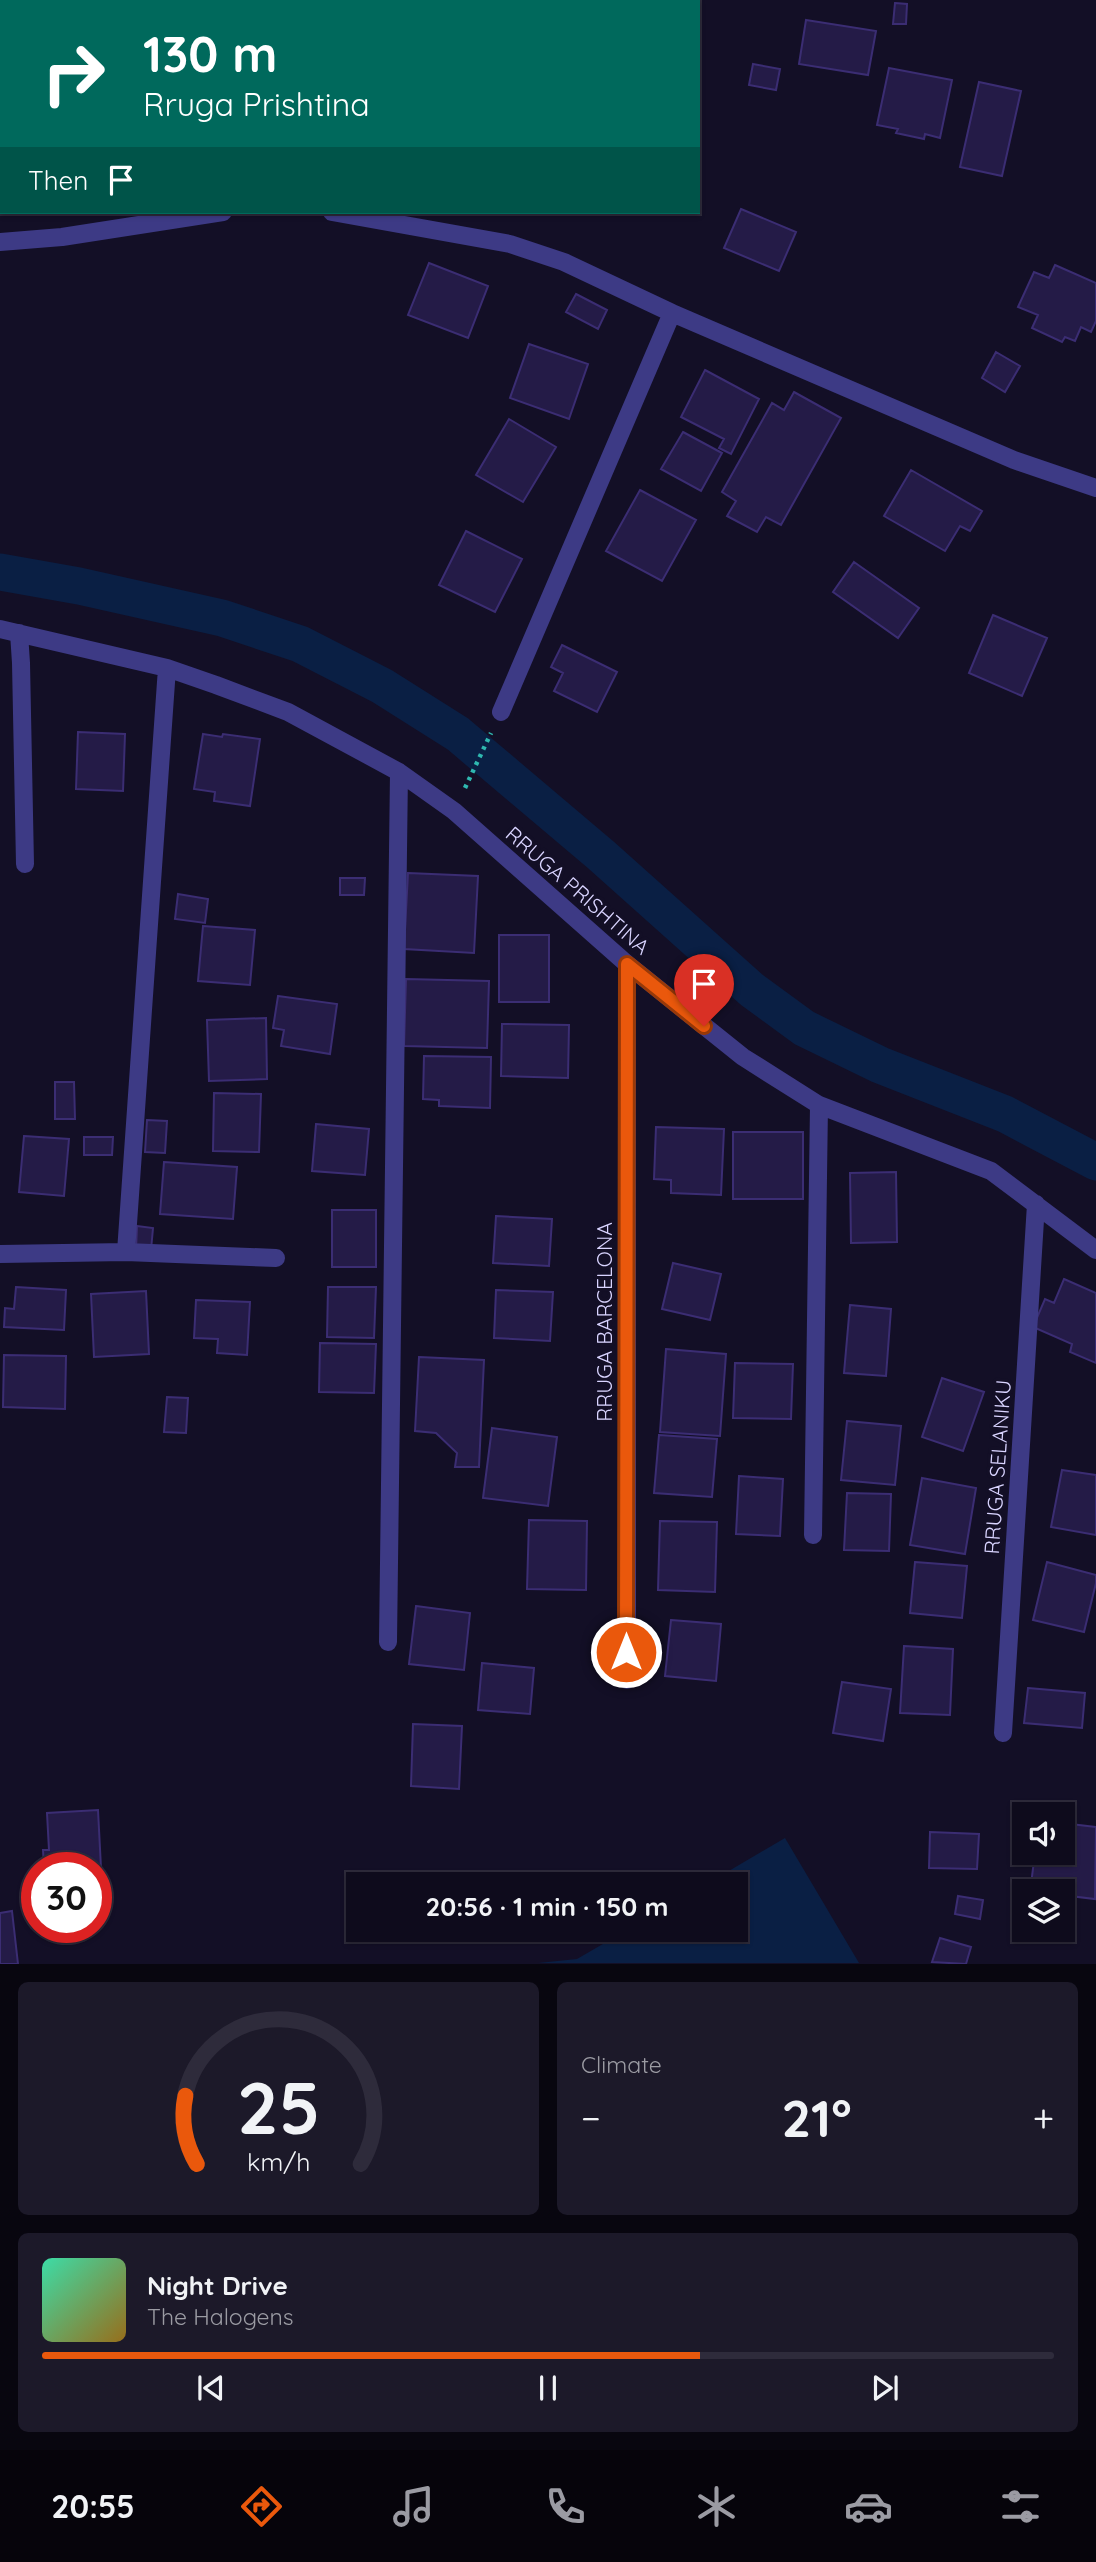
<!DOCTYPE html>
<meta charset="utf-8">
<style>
:root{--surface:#0e0b1c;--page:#1c1929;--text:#f1f3f6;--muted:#9b9ba3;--line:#2e2b3b;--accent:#ea580c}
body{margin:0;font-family:Quicksand,sans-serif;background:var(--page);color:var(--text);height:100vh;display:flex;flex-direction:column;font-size:26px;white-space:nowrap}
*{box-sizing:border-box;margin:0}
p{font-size:23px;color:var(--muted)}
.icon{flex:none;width:38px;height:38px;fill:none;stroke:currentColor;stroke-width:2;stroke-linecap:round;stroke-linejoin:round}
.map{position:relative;height:1964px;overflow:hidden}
.drawer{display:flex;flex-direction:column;gap:18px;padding:18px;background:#08060f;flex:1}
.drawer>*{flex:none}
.banner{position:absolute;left:0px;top:0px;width:700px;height:214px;box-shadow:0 2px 5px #0004,0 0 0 2px var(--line);background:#00695c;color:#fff;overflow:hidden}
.fabs{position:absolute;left:1012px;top:1802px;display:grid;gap:14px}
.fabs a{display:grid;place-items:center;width:63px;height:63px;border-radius:0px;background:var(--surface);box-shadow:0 2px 5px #0004,0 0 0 2px var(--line);font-size:35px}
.speed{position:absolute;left:21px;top:1852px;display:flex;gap:14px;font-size:35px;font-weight:700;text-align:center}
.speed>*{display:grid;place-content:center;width:91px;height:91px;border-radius:50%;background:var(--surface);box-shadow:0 2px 5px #0004,0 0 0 2px var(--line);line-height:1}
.speed .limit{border:10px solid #d22;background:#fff;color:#111}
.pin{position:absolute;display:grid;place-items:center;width:60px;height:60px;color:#fff;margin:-72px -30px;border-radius:50% 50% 50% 0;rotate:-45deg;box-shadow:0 0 7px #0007}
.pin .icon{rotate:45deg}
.me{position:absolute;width:77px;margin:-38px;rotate:0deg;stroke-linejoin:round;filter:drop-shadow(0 0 5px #0008)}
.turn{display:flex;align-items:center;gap:24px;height:147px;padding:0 28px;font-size:32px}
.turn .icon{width:91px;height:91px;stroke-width:2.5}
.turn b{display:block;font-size:49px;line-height:60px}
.then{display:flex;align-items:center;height:66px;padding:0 28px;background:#0003;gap:14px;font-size:26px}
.big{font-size:52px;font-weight:700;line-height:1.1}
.drawer .tile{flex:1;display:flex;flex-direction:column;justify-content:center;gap:10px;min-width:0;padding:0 24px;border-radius:10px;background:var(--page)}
.drawer .dial{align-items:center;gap:0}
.dial svg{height:182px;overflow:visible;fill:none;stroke:var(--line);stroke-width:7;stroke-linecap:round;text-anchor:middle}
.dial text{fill:var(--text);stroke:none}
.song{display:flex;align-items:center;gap:21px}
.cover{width:84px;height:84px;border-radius:10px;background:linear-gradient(135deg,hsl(160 70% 55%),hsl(40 70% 35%))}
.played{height:7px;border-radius:4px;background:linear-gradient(90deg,var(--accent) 65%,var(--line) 65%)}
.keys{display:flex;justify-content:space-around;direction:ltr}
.heat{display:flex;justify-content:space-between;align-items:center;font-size:38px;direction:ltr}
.drawer .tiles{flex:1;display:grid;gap:18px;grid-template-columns:1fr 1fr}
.tile:last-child{grid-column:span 2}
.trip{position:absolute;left:346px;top:1872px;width:402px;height:70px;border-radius:0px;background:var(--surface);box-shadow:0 2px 5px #0004,0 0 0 2px var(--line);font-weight:700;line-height:70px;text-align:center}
.dock{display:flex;height:112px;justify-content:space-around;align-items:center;background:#06040b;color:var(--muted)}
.dock .icon{width:49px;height:49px}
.dock .selected{color:var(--accent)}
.dock b{font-size:32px;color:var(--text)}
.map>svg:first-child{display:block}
.water{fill:#0a1f44}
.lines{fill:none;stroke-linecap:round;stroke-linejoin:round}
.canal{stroke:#0a1f44;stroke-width:37}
.building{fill:#241b47;stroke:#3b2d73;stroke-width:2}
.path{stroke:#2fb8b0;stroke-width:4.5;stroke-dasharray:3.5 5;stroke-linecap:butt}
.minor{stroke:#3d3a85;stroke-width:18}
.route-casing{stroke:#983908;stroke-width:18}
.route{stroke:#ea580c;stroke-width:12}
.labels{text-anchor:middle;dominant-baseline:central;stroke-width:7;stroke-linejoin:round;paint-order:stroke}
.street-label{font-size:21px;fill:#d9d4ff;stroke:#130f26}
</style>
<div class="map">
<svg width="1096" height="1964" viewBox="0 0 1096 1964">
<rect width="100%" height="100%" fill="#130f26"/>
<path class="water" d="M785,1838l74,125h-321l39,-4 50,-29h110v-45h-32z"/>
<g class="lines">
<path class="canal" d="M0,572l79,14 143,32 78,26 82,42 76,48 143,121 151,135 52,38 76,37 125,49 91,48"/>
</g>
<path class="building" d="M895,3l12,1 -1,20h-13z
M806,20l70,11 -8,44 -69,-11z
M753,64l27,5 -4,21 -27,-5z
M889,68l63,12 -12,58 -15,-4 -1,5 -28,-6 2,-4 -21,-4z
M979,82l42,9 -19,85 -42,-9z
M741,209l55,23 -17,39 -55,-23z
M429,263l59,23 -20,52 -60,-23z
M1055,265l41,18v38l-5,11 -10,-5 -6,14 -10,-4 -3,5 -30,-14 6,-13 -20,-8 16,-35 15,6z
M576,294l31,16 -9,19 -32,-17z
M529,344l59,20 -19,55 -59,-21z
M996,352l24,14 -15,26 -23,-14z
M705,370l54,29 -28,55 -12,-6 5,-9 -43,-22z
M794,392l47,26 -60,107 -15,-8 -9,15 -30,-16 9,-15 -14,-9 50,-89 12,7z
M509,419l47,28 -33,55 -47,-27z
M683,432l39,21 -21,38 -40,-22z
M911,470l71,41 -12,20 -10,-5 -15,25 -61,-35z
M640,490l56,30 -34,61 -56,-30z
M466,531l56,28 -27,53 -56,-27z
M854,562l65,46 -21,30 -65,-46z
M993,615l54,23 -25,58 -53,-23z
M562,645l55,27 -20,40 -43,-21 9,-18 -12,-6z
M78,732l47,2 -2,57 -47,-2z
M203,734l19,3 1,-3 37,5 -10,67 -36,-5 1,-9 -21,-3z
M408,873l70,3 -4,77 -70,-4z
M340,878h25l-1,17h-24z
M178,894l30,5 -3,24 -30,-4z
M203,926l52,4 -5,55 -52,-4z
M499,935h50v67h-50z
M406,979l83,2 -2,67 -83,-2z
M278,996l59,8 -7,50 -49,-8 3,-16 -11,-2z
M266,1018l1,61 -58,2 -2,-61z
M502,1024l67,1 -1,53 -67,-2z
M424,1056l67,1 -1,51 -51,-2v-6l-16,-1z
M55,1082h19l1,37h-20z
M214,1093l47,1 -2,58 -46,-1z
M147,1120l20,1 -2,32 -20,-1z
M316,1124l53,5 -4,46 -53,-4z
M656,1127l68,2 -3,66 -50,-2v-13l-17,-1z
M733,1132h70v67h-70z
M24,1136l45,3 -5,57 -45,-4z
M84,1137h29l-1,18h-28z
M164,1162l73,5 -4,52 -73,-5z
M896,1172l1,70 -46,1 -1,-70z
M332,1210h44v57h-44z
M496,1216l56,3 -3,47 -56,-3z
M137,1226l16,2 -2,22 -15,-1z
M673,1263l48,11 -11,46 -48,-11z
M1064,1279l32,14v70l-26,-11 2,-8 -39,-17 12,-28 9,4z
M16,1287l50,3 -2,40 -60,-3 1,-19 9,1z
M328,1287h48l-2,51 -47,-1z
M496,1290l57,2 -3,49 -56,-3z
M146,1291l3,63 -55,3 -3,-63z
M196,1300l54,2 -3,53 -30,-2 1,-14 -24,-1z
M850,1305l41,4 -5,67 -42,-3z
M320,1343l56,1 -2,49 -55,-1z
M666,1349l60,5 -6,82 -60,-4z
M4,1355l62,1 -1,53 -62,-2z
M419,1357l65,3 -5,107h-24l2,-14 -21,-20 -21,-2z
M735,1363l58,1 -2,55 -58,-1z
M942,1378l42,14 -21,59 -41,-14z
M167,1397l21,1 -2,35 -22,-1z
M847,1421l54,5 -6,59 -54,-5z
M492,1428l65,9 -9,69 -65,-8z
M659,1435l58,4 -5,58 -58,-4z
M1062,1470l34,5v60l-45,-8z
M739,1476l44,3 -3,57 -44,-2z
M922,1478l54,10 -11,66 -55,-9z
M847,1493l44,1 -2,57 -45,-1z
M529,1520l58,1 -1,69 -59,-1z
M660,1521l57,1 -2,70 -57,-2z
M915,1562l52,4 -5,52 -52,-5z
M1047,1562l49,13v8l-12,49 -51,-12z
M416,1606l54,7 -6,57 -55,-6z
M671,1620l50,4 -5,57 -51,-5z
M904,1646l49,3 -3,66 -50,-2z
M482,1663l52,5 -4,46 -52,-4z
M842,1682l49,7 -8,52 -50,-8z
M1028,1688l57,5 -3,35 -58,-5z
M413,1724l49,2 -3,63 -48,-3z
M98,1810l3,58 -57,-1 -1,-17h6l-2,-37z
M1062,1823l34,4 -1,72 -33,-4v-3h-32l5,-39h27z
M930,1832l49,2 -2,35 -48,-1z
M958,1896l25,4 -3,19 -25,-5z
M12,1911l6,53h-18v-51z
M940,1938l31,9 -5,17 -34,-2z"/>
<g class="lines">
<path class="path" d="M465,788l26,-55"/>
<path class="minor" d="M332,212l178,32 54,18 108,51 342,147 82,28
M0,242l62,-5 161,-25
M0,629l167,39 49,17 72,27 111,60 55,39 173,153 116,93 76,48 172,66 105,79
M19,633l2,30 4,201
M501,712l171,-399
M126,1252l41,-584
M0,1254l126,-2 150,6
M813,1535l6,-430
M388,1642l11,-870
M627,1680v-716
M1003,1733l33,-529"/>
</g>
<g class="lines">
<defs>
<path id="route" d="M626,1652l1,-688 77,62"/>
</defs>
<use href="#route" class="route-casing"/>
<use href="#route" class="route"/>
</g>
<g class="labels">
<g class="street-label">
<text transform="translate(578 890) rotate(41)">RRUGA PRISHTINA</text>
<text transform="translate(604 1322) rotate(-90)">RRUGA BARCELONA</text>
<text transform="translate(997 1467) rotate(-86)">RRUGA SELANIKU</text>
</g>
</g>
</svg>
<div class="fabs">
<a><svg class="icon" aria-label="sound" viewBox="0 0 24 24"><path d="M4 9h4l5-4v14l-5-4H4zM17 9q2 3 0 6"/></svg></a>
<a><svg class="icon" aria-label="layers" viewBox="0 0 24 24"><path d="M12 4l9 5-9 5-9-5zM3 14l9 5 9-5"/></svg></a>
</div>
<div class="speed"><div class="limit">30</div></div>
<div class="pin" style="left:704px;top:1026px;background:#d93025"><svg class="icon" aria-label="arrive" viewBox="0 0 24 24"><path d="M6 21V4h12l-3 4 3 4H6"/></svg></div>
<svg class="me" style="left:626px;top:1652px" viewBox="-20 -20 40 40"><circle r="17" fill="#ea580c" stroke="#fff" stroke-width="3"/><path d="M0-11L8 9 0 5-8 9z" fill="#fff"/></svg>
<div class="trip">20:56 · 1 min · 150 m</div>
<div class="banner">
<div class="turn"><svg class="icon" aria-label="right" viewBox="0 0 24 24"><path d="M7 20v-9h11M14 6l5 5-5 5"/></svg><div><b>130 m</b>Rruga Prishtina</div></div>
<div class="then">Then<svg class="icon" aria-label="arrive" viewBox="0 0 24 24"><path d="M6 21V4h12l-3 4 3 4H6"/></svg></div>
</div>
</div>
<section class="drawer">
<div class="tiles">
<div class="tile dial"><svg viewBox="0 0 100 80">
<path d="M14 69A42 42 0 1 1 86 69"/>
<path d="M14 69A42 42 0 0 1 9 39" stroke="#ea580c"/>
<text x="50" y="56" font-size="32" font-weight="700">25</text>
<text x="50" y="72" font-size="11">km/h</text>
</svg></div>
<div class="tile"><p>Climate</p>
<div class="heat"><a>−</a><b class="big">21°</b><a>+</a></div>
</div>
<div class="tile">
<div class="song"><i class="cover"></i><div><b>Night Drive</b><p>The Halogens</p></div></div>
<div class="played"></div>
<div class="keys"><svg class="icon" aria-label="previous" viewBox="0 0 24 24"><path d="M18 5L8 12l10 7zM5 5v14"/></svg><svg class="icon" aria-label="pause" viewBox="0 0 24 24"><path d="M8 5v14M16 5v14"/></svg><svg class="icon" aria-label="next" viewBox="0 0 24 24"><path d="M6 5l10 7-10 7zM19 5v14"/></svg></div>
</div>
</div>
</section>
<nav class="dock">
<b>20:55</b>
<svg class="icon selected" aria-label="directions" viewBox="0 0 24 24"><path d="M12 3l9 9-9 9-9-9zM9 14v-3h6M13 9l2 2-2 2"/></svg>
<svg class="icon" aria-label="music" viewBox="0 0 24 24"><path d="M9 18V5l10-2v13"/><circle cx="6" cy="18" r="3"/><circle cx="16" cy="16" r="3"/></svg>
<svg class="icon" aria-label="phone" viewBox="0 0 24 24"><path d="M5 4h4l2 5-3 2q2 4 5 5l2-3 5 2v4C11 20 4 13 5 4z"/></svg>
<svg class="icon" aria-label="climate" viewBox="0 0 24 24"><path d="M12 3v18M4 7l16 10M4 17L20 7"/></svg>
<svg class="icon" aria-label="car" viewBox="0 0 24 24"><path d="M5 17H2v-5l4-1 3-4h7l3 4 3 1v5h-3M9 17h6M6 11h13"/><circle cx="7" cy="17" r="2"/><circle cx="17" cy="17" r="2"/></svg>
<svg class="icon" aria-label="filters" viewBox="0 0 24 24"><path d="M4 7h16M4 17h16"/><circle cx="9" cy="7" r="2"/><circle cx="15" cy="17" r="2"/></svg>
</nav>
